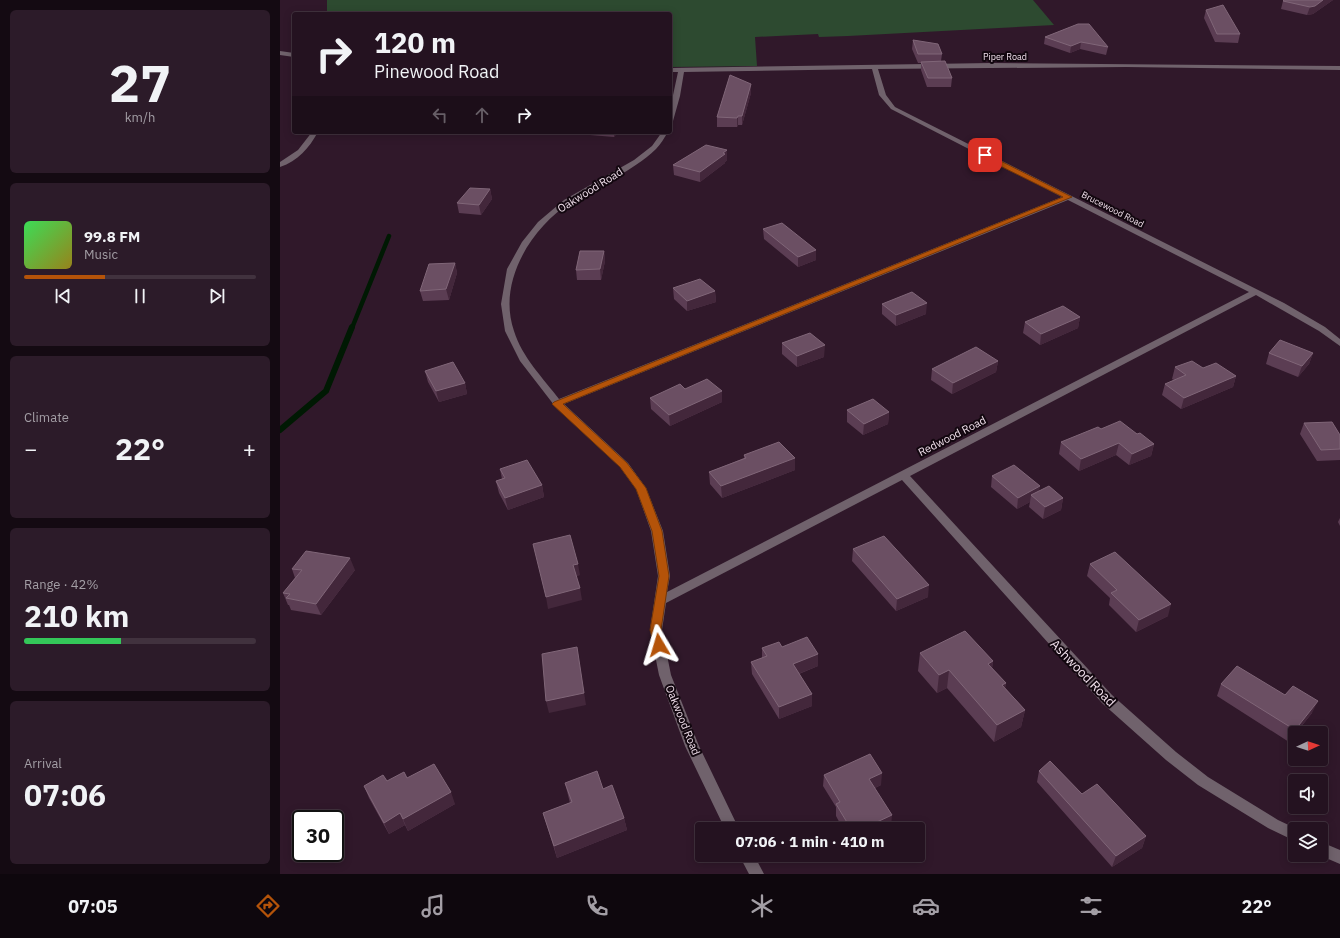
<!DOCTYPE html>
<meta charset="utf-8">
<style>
:root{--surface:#241220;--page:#2c1b29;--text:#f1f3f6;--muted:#a39ea5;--line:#41323e;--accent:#b45309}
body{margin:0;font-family:"IBM Plex Sans",sans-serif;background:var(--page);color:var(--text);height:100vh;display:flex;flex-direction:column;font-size:15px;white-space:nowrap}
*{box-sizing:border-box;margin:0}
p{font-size:13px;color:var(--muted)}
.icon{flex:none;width:22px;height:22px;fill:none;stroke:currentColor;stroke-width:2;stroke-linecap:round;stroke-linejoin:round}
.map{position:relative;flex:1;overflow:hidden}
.details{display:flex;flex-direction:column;gap:10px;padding:10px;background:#140a12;width:280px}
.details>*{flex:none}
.guide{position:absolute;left:12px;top:12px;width:380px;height:122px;border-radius:4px;box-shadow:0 2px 10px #0003,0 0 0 1px var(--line);background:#241220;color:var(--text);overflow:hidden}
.needle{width:26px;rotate:87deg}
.tools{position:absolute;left:1008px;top:726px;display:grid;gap:8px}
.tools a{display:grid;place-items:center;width:40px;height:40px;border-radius:4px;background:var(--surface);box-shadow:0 2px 10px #0003,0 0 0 1px var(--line);font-size:20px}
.speed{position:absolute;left:12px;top:810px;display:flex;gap:8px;font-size:20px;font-weight:700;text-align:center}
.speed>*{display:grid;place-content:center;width:52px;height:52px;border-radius:50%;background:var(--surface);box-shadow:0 2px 10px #0003,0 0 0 1px var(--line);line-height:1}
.speed .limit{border:2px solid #111;border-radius:6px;background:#fff;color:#111}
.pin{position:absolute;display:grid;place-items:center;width:34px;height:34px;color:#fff;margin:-17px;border-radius:8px;box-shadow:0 2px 6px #0006}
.me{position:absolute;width:44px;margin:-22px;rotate:353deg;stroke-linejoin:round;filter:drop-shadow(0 0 3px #0008)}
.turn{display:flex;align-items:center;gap:14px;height:84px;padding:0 16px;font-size:18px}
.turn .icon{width:52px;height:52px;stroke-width:2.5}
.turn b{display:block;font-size:28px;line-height:34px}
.lanes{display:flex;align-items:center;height:38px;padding:0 16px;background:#0003;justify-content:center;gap:20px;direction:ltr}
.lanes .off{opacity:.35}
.big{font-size:30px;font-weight:700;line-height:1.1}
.details .tile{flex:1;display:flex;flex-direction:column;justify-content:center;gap:6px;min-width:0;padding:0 14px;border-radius:6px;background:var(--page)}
.details .dial{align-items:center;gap:0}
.dial b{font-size:52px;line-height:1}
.song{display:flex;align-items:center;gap:12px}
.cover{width:48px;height:48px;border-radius:6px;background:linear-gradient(135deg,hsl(130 70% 55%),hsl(50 70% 35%))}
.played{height:4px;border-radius:2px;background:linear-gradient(90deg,var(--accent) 35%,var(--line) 35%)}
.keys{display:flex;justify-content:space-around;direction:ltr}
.heat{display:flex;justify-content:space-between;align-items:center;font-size:22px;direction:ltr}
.charge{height:6px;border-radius:3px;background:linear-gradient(90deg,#34c759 42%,var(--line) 0)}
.trip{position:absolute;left:415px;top:822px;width:230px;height:40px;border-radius:4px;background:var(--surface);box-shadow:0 2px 10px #0003,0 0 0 1px var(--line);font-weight:700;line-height:40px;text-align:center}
.menu{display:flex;height:64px;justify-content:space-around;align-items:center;background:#0e070d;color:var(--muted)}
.menu .icon{width:28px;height:28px}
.menu .current{color:var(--accent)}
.menu b{font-size:18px;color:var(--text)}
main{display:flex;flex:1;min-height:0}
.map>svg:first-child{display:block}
.green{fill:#2d4a30}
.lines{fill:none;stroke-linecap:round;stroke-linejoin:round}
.stream-far1{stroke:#001903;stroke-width:4.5}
.stream{stroke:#001903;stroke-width:6}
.minor{fill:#70626c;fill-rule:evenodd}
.wall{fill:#5b3d53}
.shaded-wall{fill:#43273b}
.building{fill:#6b4f63;stroke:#806678}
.route{fill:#b45309;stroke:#753606}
.labels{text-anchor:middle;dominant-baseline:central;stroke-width:4;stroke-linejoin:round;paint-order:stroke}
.far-street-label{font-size:9px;fill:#f1e0ec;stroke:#12070f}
.street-label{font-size:11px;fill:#f1e0ec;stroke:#12070f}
.near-street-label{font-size:13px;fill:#f1e0ec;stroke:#12070f}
</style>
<main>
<section class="details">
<div class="tile dial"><b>27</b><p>km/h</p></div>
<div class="tile">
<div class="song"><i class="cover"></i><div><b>99.8 FM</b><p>Music</p></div></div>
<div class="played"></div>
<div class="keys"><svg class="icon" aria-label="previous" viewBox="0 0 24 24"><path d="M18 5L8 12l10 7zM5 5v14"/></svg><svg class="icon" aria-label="pause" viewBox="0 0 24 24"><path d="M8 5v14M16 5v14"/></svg><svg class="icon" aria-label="next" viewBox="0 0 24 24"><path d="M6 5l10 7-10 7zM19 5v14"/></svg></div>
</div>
<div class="tile"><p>Climate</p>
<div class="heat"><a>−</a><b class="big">22°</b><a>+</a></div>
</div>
<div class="tile"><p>Range · 42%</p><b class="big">210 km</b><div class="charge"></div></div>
<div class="tile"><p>Arrival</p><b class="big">07:06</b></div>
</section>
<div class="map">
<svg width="1060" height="874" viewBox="0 0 1060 874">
<rect width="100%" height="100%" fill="#30182a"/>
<path class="green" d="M47,0h706l21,25 -206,11 -29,1 -1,-3 -63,3 2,29 -87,1v-53h-343z"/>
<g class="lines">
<path class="stream-far1" d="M72,328l37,-92"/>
<path class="stream" d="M0,430l46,-39 26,-64"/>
<path class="minor" d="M0,51l14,2v4l-14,-2z
M712,63l348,3v4l-214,-3 -248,2 8,26 9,12 389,196 41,24 15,12v7l-21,-15 -63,-36 -346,181 202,219 64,57 32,25 70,43 19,9h-2v12l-27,-13 -70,-43 -32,-25 -64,-57 -200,-223 -236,123 -4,27 9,45 28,71 40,83h-14l-40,-83 -26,-71 -9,-45 8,-54 -7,-45 -15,-42 -16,-22 -66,-62 -34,-44 -15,-30 -4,-27 6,-35 15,-27 16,-20 26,-22 70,-40 18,-14 10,-14h6c-4,6 -7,12 -12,17 -24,23 -57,36 -85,53 -40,26 -74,80 -57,129 8,26 29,47 45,68l503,-202 -171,-88 -12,-14 -7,-26 -188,3 -4,24 -7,25 -3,2v-14l8,-37h-8v-4zM788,200l181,92 -582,300 3,-16 -7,-45 -17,-43 -18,-25 -64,-59z
M32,132h6c-9,16 -20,29 -38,35v-5l18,-12z
M1041,842l19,8v14l-21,-9h2z
M459,855h15l10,19h-15z"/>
</g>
<path class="wall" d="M1053,0l-20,14 -6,1 -26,-6 2,-8z
M926,10l34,24 -2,9 -23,-1 -11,-24z
M798,24l30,23 -2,8 -26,-6 -10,4 -26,-9 1,-7z
M633,40l29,14 -1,7 11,17 -1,9h-24l-6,-17v-7h-3l-6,-14z
M471,84v9l-9,32h-4l-1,2h-20v-10z
M310,132h28l-4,5 -24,-2z
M447,150v10l-2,2v1l-25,19 -26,-7 -1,-10z
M210,189l2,10 -11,16 -22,-2 -2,-10z
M483,229l53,31 -18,7 -34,-28z
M324,251l1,10 -4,19h-24l-1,-10z
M175,263l2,10 -8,27 -26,1 -3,-10z
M393,288l42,3 1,11 -29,9 -13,-12z
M602,304l44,10 -30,12 -14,-12z
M800,317l-2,11 -38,17 -17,-12 2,-11z
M502,343l42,14 -27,10 -15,-13z
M989,353h44l-4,11 -11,13 -32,-13z
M718,361l-2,11 -44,22 -21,-14 1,-11z
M895,367l28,1 33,8 -3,11 -52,22 -19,-14 3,-11 9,-4 -2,-1z
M145,371l40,12 2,11 -28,8 -11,-20z
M405,389l37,13 -52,24 -19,-17 -1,-11z
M567,410l42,2 -1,12 -25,11 -16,-13z
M1024,423l36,12v25l-23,1 -17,-27z
M821,429l36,5 17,10 -3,12 -22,9 -13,-10 -37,16 -20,-17 2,-12z
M464,455l51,15 -73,28 -12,-14 -1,-12 35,-14z
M220,469l42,16 2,12 -36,13 -9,-17 -3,-12 6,-2z
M712,476l71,22 -2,12 -18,9 -14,-12 1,-5 -13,7 -26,-22z
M1060,518v8l-2,-4z
M573,549l75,48 -32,14 -44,-50z
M810,564l78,52 -32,16 -27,-27 1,-7 -23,-22z
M12,569l63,1 -34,45 -30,-5 -2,-5h-1l-5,-12 12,-15z
M482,648l56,18 -19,8 13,20v12l-33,13 -27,-45 -1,-12 11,-4z
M640,653l73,8 -1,7 14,15 -1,5 20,22 -4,17 -27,15 -47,-54 -10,5 -19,-22z
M941,684l91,29 -16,20h-1v2l-6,7 -72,-46z
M759,771l43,23 64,42 -4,12 -30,19 -75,-85z
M544,775l57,10 -6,3 16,39 -5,2h-43l-7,-13v-9l-13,-21z
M127,778l48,26 -47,27 -3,-6 -16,9 -20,-36 -5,-12 23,-5z
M285,783l38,6 21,29 3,12 -70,28 -14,-45 27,-10z"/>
<path class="shaded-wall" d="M1043,0h10l-20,14 -6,1 3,-8z
M801,42l-1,7 -10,4 1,-7z
M471,84v9l-9,32v-9z
M458,116v9l-1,2v-9z
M334,132h4l-4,5z
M447,150v10l-2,2v1l-25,19v-10z
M210,189l2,10 -11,16 -2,-10z
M536,250v10l-18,7v-10z
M324,251l1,10 -4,19 -1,-11z
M175,263l2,10 -8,27 -3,-11z
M435,291l1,11 -29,9v-10z
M647,303l-1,11 -30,12v-11z
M800,317l-2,11 -38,17 1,-11z
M545,345l-1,12 -27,10v-11z
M1033,353l-4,11 -11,13 4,-11z
M718,361l-2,11 -44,22 1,-11z
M956,376l-3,11 -52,22 3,-11z
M185,383l2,11 -28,8 -3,-11z
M442,391v11l-52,24 -1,-11z
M609,412l-1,12 -25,11 1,-11z
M839,443l-3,12 -37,16 2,-12z
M874,444l-3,12 -22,9 3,-11z
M515,458v12l-73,28 -1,-12z
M262,485l2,12 -36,13 -3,-12z
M760,486l-2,12 -7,-3 -1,7 -13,7 1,-11z
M783,498l-2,12 -18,9 2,-12z
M70,558l5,12 -34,45 -5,-11z
M298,564l2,11 -4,2 -3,-12z
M649,585l-1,12 -32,14 1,-12z
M300,588l2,12 -34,9 -2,-12z
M891,604l-3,12 -32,16 3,-12z
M297,647l9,58 -37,8 -3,-12z
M538,654v12l-25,10v-12z
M713,661l-2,18 -3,-15z
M669,670l-2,18 -10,5 2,-18z
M726,683l-3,18 -1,-16z
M532,694v12l-33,13v-12z
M1038,701l-6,12 -16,20h-1v2l-6,7 6,-12z
M745,710l-4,17 -27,15 3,-17z
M602,773l-1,12 -13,6 1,-12z
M171,792l4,12 -47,27 -5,-12z
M120,813l5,12 -16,9 -5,-11z
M612,815l-1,12 -5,2h-24z
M344,818l3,12 -70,28 -3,-12z
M866,836l-4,12 -30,19 4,-11z"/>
<path class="building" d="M1004,0h39l-8,6 -5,1 -27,-6z
M943,5l17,29h-23l-11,-24z
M798,24h11l19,23 -27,-5 -10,4 -26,-9z
M633,40l25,4 4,10h-24z
M665,61l7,17h-24l-7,-16z
M450,75l21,9 -9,32h-4l-1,2 -20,-1z
M426,145l21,5 -4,3 2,1 -25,18 -27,-7z
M190,188l20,1 -11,16 -22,-2z
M502,223l34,27 -18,7 -35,-28z
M300,251h24l-4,18 -24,1z
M175,263l-9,26 -26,2 9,-27z
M420,279l15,12 -28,10 -14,-13z
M632,292l15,11 -31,12 -14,-11z
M783,306l17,11 -39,17 -16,-12z
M530,333l15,12 -28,11 -15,-13z
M1000,340l33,13 -11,13 -33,-13z
M696,347l22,14 -45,22 -21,-14z
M912,361l11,7 13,-5 20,13 -52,22 -19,-14 21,-9 -11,-8z
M173,362l12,21 -29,8 -11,-20z
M427,379l15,12 -53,24 -19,-17 30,-14 5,5z
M593,399l16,13 -25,12 -17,-14z
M840,421l17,13 3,-1 14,11 -22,10 -13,-11 -38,16 -20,-17 37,-15 3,2z
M1052,422l8,13v14l-19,1 -17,-27z
M499,442l16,16 -74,28 -12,-14 37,-14 -2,-3z
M247,460l15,25 -37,13 -9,-17 9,-3 -5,-9z
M734,465l26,21 -22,12 -26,-22z
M769,486l14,12 -18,9 -14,-12z
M290,535l8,29 -5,1 7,23 -34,9 -13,-53z
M604,536l45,49 -32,14 -44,-50z
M26,551l44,7 -34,46 -30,-6 4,-4 -7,-1 19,-23 -10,-1z
M835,552l56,52 -32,16 -28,-27 6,-3 -27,-26z
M685,631l28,30 -5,3 18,19 -4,2 23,25 -28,15 -48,-55 -10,5 -19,-22z
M527,637l11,17 -25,10 19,30 -33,13 -28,-45 16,-6 -5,-8 17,-6 3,5z
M297,647l7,46 -38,8 -4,-47z
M957,666l48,29 8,-9 25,15 -23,29 -74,-46z
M590,754l12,19 -13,6 23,36 -30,14h-11l-15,-25 4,-2 -16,-27z
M770,761l32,33 15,-10 49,52 -30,20 -77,-85z
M154,764l17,28 -48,27 -3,-6 -16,10 -20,-37 19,-11 4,6 17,-9 3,6z
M317,771l6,18 9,-4 12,33 -70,28 -11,-33 29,-11 -7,-19z"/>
<path class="route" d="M702,154h5l85,43 -509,207 64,59 19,25 16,43 7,45 -8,54 3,15 -1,3 -4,2 -4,-2 -5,-18 9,-54 -7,-45 -16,-42 -16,-22 -68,-63 2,-2 509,-205 -81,-40z"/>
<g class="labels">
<g class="far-street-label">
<text x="725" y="56">Piper Road</text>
<text transform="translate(833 209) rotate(27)">Brucewood Road</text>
</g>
<g class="street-label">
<text transform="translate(310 190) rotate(-32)">Oakwood Road</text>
<text transform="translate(672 436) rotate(-27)">Redwood Road</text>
<text transform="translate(403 720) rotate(68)">Oakwood Road</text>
</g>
<g class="near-street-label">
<text transform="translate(803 673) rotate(46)">Ashwood Road</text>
</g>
</g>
</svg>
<div class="tools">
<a><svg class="needle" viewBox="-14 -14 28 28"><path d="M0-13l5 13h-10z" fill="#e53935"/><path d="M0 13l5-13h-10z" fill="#a39ea5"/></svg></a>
<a><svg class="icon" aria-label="sound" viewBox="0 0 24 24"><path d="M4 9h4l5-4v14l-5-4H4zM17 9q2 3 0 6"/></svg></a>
<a><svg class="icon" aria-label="layers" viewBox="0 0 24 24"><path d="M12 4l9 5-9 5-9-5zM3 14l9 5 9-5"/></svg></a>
</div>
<div class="speed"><div class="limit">30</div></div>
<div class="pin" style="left:705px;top:155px;background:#d93025"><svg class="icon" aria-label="arrive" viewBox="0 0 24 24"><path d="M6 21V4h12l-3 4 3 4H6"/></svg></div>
<svg class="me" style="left:379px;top:645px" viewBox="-20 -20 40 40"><path d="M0-17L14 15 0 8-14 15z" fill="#b45309" stroke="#fff" stroke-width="4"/></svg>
<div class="trip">07:06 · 1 min · 410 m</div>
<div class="guide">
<div class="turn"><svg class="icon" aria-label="right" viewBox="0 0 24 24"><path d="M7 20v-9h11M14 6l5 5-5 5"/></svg><div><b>120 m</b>Pinewood Road</div></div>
<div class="lanes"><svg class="icon off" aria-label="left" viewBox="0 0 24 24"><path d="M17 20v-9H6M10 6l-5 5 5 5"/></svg><svg class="icon off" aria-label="ahead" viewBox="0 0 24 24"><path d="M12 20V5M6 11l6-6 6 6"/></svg><svg class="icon" aria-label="right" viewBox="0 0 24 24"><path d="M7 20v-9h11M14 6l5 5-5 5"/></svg></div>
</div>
</div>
</main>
<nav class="menu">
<b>07:05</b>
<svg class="icon current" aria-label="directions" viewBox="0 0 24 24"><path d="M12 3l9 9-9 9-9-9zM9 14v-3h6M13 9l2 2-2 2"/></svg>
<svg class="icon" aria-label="music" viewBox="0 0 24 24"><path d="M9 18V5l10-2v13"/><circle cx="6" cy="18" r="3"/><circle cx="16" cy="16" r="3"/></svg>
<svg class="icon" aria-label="phone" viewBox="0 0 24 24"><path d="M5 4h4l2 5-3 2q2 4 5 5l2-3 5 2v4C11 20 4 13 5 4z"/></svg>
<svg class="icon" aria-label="climate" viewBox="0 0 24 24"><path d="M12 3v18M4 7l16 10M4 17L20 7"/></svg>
<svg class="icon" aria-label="car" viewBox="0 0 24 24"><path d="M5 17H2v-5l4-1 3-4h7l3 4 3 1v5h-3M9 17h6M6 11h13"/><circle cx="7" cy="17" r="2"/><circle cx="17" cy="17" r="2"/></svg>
<svg class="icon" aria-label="filters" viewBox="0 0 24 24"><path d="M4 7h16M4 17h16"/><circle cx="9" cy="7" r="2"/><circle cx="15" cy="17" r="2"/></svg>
<b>22°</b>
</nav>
